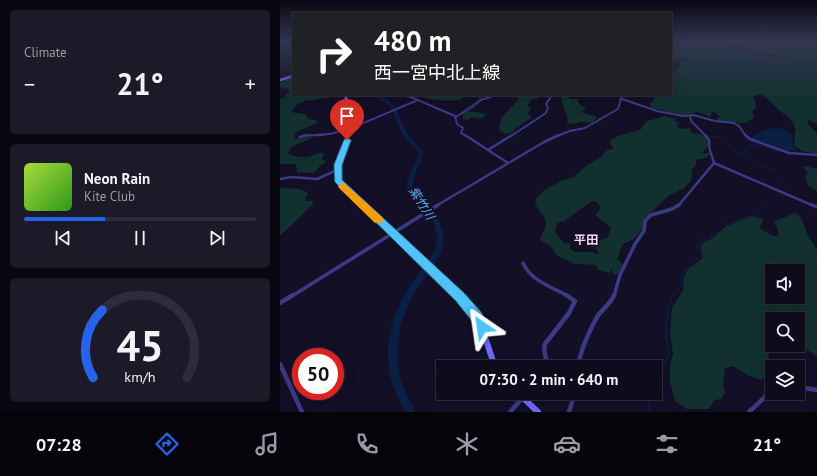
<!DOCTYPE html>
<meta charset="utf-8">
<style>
:root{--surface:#0e0b1c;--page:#1c1929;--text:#f1f3f6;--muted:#9b9ba3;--line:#2e2b3b;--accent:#2563eb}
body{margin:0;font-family:"PT Sans","Noto Sans JP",sans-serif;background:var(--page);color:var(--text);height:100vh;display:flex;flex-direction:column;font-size:15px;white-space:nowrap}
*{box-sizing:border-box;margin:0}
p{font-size:13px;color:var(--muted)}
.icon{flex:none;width:22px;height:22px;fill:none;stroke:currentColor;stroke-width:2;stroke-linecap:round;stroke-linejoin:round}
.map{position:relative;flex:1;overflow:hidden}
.panel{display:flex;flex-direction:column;gap:10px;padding:10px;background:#08060f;width:280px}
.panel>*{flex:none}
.banner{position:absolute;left:12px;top:12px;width:380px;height:84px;border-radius:0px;box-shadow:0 4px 16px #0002,0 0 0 1px var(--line);background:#202124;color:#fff;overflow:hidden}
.controls{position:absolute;left:485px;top:264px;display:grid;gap:8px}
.controls a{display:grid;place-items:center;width:40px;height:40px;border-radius:0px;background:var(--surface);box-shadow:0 4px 16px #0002,0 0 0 1px var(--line);font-size:20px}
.speed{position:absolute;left:12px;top:348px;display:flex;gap:8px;font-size:20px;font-weight:700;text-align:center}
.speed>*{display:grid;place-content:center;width:52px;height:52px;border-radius:50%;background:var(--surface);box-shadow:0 4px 16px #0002,0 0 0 1px var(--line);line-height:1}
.speed .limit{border:6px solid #d22;background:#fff;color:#111}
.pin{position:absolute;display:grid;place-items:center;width:34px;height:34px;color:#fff;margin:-41px -17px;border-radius:50% 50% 50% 0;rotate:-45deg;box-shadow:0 0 4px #0007}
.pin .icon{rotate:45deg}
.me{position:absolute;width:44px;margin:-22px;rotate:328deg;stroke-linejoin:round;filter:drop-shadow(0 0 3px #0008)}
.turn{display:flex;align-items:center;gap:14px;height:84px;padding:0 16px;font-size:18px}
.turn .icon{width:52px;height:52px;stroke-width:2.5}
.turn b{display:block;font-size:28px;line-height:34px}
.big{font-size:30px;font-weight:800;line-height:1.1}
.panel .tile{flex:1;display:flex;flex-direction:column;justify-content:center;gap:6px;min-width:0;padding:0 14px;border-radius:6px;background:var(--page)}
.panel .dial{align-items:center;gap:0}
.dial svg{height:104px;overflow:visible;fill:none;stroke:var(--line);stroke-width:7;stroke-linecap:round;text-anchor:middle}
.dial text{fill:var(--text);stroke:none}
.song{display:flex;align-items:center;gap:12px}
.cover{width:48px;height:48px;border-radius:6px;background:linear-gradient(135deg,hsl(80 70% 55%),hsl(110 70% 35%))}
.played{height:4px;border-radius:2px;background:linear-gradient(90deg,var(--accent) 35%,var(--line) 35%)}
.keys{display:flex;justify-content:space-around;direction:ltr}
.heat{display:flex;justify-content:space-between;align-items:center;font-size:22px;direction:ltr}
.trip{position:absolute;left:156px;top:360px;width:226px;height:40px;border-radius:0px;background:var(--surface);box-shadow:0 4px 16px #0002,0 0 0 1px var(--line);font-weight:800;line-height:40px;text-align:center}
.tab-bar{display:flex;height:64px;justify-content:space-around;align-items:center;background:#06040b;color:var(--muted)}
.tab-bar .icon{width:28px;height:28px}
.tab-bar .current{color:var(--accent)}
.tab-bar b{font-size:18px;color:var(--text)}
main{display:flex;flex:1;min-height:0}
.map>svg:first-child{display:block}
.green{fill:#12302f;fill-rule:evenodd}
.water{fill:#0a1f44}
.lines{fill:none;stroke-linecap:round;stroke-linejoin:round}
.stream-far1{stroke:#0a1f44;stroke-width:1}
.stream{stroke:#0a1f44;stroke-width:1.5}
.river{fill:#0a1f44;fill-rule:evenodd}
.street-far4{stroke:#3d3a85;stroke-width:1.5}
.street-far3{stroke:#3d3a85;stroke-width:2}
.street-far2{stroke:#3d3a85;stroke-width:2.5}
.street-far1{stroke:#3d3a85;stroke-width:3.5}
.street{stroke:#3d3a85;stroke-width:4.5}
.secondary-far4{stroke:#6f6bff;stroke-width:2.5}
.secondary-far3{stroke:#6f6bff;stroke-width:3}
.secondary-far2{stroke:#6f6bff;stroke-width:4}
.secondary-far1{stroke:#6f6bff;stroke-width:5}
.secondary{stroke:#6f6bff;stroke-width:6}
.route{fill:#4fc3f7;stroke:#337fa1}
.slow{fill:#f59e0b}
.labels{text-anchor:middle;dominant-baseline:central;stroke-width:4;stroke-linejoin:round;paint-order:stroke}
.water-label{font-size:12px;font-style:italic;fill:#62b6ff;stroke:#130f26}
.neighbourhood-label{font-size:12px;font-weight:bold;fill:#ffd6f0;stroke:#130f26}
</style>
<main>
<section class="panel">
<div class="tile"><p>Climate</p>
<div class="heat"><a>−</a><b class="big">21°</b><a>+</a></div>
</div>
<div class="tile">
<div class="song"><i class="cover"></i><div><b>Neon Rain</b><p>Kite Club</p></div></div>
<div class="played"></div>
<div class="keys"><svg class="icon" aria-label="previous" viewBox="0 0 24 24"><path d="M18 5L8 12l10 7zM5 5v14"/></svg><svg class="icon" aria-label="pause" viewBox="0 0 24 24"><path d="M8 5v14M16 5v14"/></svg><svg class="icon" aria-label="next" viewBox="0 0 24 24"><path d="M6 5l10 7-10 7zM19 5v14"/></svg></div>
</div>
<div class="tile dial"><svg viewBox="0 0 100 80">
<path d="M14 69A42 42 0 1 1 86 69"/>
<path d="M14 69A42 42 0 0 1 21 17" stroke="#2563eb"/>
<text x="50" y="56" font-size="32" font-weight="700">45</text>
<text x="50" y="72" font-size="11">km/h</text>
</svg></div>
</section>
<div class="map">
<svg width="537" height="412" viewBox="0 0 537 412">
<rect width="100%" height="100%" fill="#130f26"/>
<path class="green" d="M391,42h146v82l-9,-4 -1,2 2,3 8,8v21l-15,-3 -8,-5c2,-6 -1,-11 2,-16l-5,-11 -11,-8 -11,-11 -8,-6 -8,3 2,4 1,7 -4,3 2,7 -9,5 -27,-2 -2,-2 4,-2 -4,-4 -4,-1 -2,5 -12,-5 -14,3 -32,-7 -2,-3 5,-9 16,-1v-22l9,-7v-4l7,-2 -1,-2 -15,3zM449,42c10,0 17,7 26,9 11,3 23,4 33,9l-46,-10 -11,3v-2l4,-3 -6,-1 -6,-3z
M13,77v18l39,1 -7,3 -3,-1 -8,2 -10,1 -9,5v2l-4,4 14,2 4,5 7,1 1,3 -21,9 -3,7 20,-3c-7,8 -22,5 -25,18 6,2 14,4 20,3 6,-1 9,-5 16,-4l-2,7 4,1 -1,2c-7,3 -8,8 -12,10 -3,1 -9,-2 -16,0l-1,-9h-16v-65l6,-2v-3l4,-2 -2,-3 -8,-2v-5z
M140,95h44l-2,4c-8,3 -37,2 -42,-4z
M199,95h4l-1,3 1,2 -14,12h8l10,3 -5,3 -11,-1 -4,3 -4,-1v-6l15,-12z
M236,95h23l-1,3 -10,3 2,1 -3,4 4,2 -4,6 4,1v3l-17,11 1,2 -9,3 -6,-3c-4,-15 12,-21 18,-32z
M282,96h6l2,3h8v3l8,7 -5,3 16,5 -5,6 -8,-1 -17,2c3,-9 -7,-18 -5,-28z
M385,116l11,3 -1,2 5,3 -3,1v2l7,2 7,-1 -1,4c9,3 20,0 17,16l-6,5h10l-4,4 -11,3v4l-5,7 2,3 -3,8 -6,6 -16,8 -22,22 -3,10 -9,11 -11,5 -6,15 6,5 -5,10 -3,1 -3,-2v-4l-3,4 -10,-3 -4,-5 -20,-1 -19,-9c-2,-8 -9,-11 -16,-15 1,-6 5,-10 6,-15 1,-6 -8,-16 -11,-21l2,-7 8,-7 16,-9 13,-4 12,-11 16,-10 4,-5 8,-3 -4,-4 1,-4 9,-5 20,-5 7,-9zM312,201l5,1 4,6 -6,7 16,13 -4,10 -13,4 -1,2 6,10h-2l-5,-2h-18l-4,-4v-4l-7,-2 -8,-10 2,-9 7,-2z
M525,166l12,3v22l-9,-5 -3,-8 3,-5 -5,-6z
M0,188c11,1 19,-2 28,6l-3,4 1,3h7v3l-33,32z
M512,213l5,1 5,5 5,15 10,16v107l-19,-14v-24h-26v12l-2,-1 -4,4 3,19 -2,22 -6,5 -12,-4 -16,-10 -8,2 -2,16 2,9 -4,6 -6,1 -7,9h-21l-12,-8 -5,-19v-16l3,-12 -3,-19 2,-27 11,-18 1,-14 5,-8 14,-10 -3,-10 2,-4 12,-7 11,-10 26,-11 13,3 -5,9 14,8h5v-6l-4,-7 2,-3 8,-2zM492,271h26v26h-26z"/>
<path class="water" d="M494,128c14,0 20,5 19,19l5,5 -13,-2 -35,-12 14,-8z"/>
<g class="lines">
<path class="stream-far1" d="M7,45l-2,2h8
M8,69l5,-2
M427,136l11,1
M439,137l7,2 7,11 8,4 11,-10 8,1
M470,140l8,4
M480,146c-8,0 -12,4 -17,11l36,15
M485,147l7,3
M493,150l7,2
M494,187l8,-13
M393,296l7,-11 3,-12 4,-6 14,-11 -4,-8 1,-5 15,-8 7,-8 31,-12 16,-16 6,-9"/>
<path class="stream" d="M375,379l14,-24 -3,-19 1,-20 4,-18 2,-3
M368,393l1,19"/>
<path class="river" d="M91,95c25,0 26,23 37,39 4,7 11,12 15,20 -3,13 -12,23 -10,36 8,9 18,17 24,28 17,27 -3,46 -18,68 -7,9 -12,21 -16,32 -6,20 -8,44 -2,63 4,11 10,21 14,31h-10c-5,-12 -12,-24 -15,-37 -7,-31 4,-67 22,-92 12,-18 28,-29 24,-53 -3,-17 -20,-27 -29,-39v-10l12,-27c-4,-7 -10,-11 -14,-17 -8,-10 -9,-24 -18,-33 -4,-4 -11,-6 -16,-9z"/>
<path class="street-far4" d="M0,44h13"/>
<path class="street-far3" d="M126,95l49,21 2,8 6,4 -2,5 5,3
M342,99l35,12 26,5 10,-1 22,6 19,2 5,3 7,10
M410,116l1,5 15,15
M176,117l25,-17 15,-5
M22,136c13,-2 24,0 36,-4 27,-8 52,-21 78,-31
M231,136l35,-23 2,-6 -2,-3 4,-6v-3
M277,136l13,-5 15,-3 33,-19 4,-14"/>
<path class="street-far2" d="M37,135h5
M185,135l43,28
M465,135l5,4 39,14 28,2
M20,137l7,-2
M208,150l24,-15
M434,163l100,43
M0,179l11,-2 26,2 20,-9
M156,206l108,-64 15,-7
M398,206l36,-43 -5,-16v-7l-4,-5"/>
<path class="street-far1" d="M532,205l5,2
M243,263c8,18 29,24 45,33
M12,296l146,-91
M334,296l6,-21 15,-31 9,-13 1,-10 6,-6 21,-6 7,-4"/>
<path class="street" d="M0,303l13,-8
M0,364l22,48
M267,367c1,-8 -5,-15 -2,-23l24,-31 6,-12 -9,-6
M298,367c2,-15 12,-37 19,-50 5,-8 14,-13 17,-22
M518,387l19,3
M230,412l17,-19
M289,412l6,-19
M469,412l15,-14 8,-13"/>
<path class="secondary-far4" d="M0,80l13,-4"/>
<path class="secondary-far3" d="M66,95v6l-9,18 11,9v8"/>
<path class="secondary-far2" d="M68,135l-10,30v16l26,25"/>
<path class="secondary-far1" d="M83,205l94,91"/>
<path class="secondary" d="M176,295c26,24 28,40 39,72
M238,393l20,19"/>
</g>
<linearGradient id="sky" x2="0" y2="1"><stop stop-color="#0a0815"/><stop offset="0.42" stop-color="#333752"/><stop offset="1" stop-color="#333752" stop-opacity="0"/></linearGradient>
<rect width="537" height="99" fill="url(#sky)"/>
<path class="route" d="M67,138l4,2 -9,25v15l122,113 17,19 8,15 -2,4 -5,2 -4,-2 -6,-10 -16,-20 -121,-119 -1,-17 10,-25z"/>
<path class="slow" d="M62,183l3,1 37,33 1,3 -1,3h-7l-36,-35 -1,-2z"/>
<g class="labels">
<g class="water-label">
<text transform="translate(142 203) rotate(57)">紫竹川</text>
</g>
<g class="neighbourhood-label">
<text x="306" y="239">平田</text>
</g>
</g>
</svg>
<div class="controls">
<a><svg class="icon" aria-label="sound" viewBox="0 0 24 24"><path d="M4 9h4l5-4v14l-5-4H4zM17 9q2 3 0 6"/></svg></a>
<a><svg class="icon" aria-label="search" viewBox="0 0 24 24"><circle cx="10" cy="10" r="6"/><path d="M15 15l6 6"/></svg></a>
<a><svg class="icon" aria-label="layers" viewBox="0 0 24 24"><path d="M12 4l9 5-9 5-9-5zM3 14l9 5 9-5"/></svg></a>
</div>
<div class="speed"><div class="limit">50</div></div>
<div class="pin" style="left:67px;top:140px;background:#d93025"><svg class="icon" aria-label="arrive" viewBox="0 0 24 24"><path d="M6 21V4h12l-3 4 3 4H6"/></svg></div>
<svg class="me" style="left:202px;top:327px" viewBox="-20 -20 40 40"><path d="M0-17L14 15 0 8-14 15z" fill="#4fc3f7" stroke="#fff" stroke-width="4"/></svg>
<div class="trip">07:30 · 2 min · 640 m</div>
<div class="banner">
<div class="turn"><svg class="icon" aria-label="right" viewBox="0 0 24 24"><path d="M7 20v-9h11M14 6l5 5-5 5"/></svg><div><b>480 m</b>西一宮中北上線</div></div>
</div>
</div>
</main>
<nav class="tab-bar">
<b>07:28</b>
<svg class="icon current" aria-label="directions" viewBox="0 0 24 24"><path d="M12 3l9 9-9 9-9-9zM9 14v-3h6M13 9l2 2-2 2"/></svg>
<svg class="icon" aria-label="music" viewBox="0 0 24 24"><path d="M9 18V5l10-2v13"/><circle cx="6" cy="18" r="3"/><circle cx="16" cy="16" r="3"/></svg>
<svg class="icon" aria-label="phone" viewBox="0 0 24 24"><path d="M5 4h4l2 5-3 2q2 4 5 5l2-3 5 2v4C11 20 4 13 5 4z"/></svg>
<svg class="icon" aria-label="climate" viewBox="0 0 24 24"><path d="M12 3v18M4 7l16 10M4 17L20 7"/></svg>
<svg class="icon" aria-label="car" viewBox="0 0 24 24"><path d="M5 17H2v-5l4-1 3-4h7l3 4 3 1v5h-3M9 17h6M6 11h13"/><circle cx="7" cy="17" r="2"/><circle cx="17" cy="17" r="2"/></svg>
<svg class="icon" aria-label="filters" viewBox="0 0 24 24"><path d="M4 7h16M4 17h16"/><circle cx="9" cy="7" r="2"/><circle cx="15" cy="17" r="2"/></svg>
<b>21°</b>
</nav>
